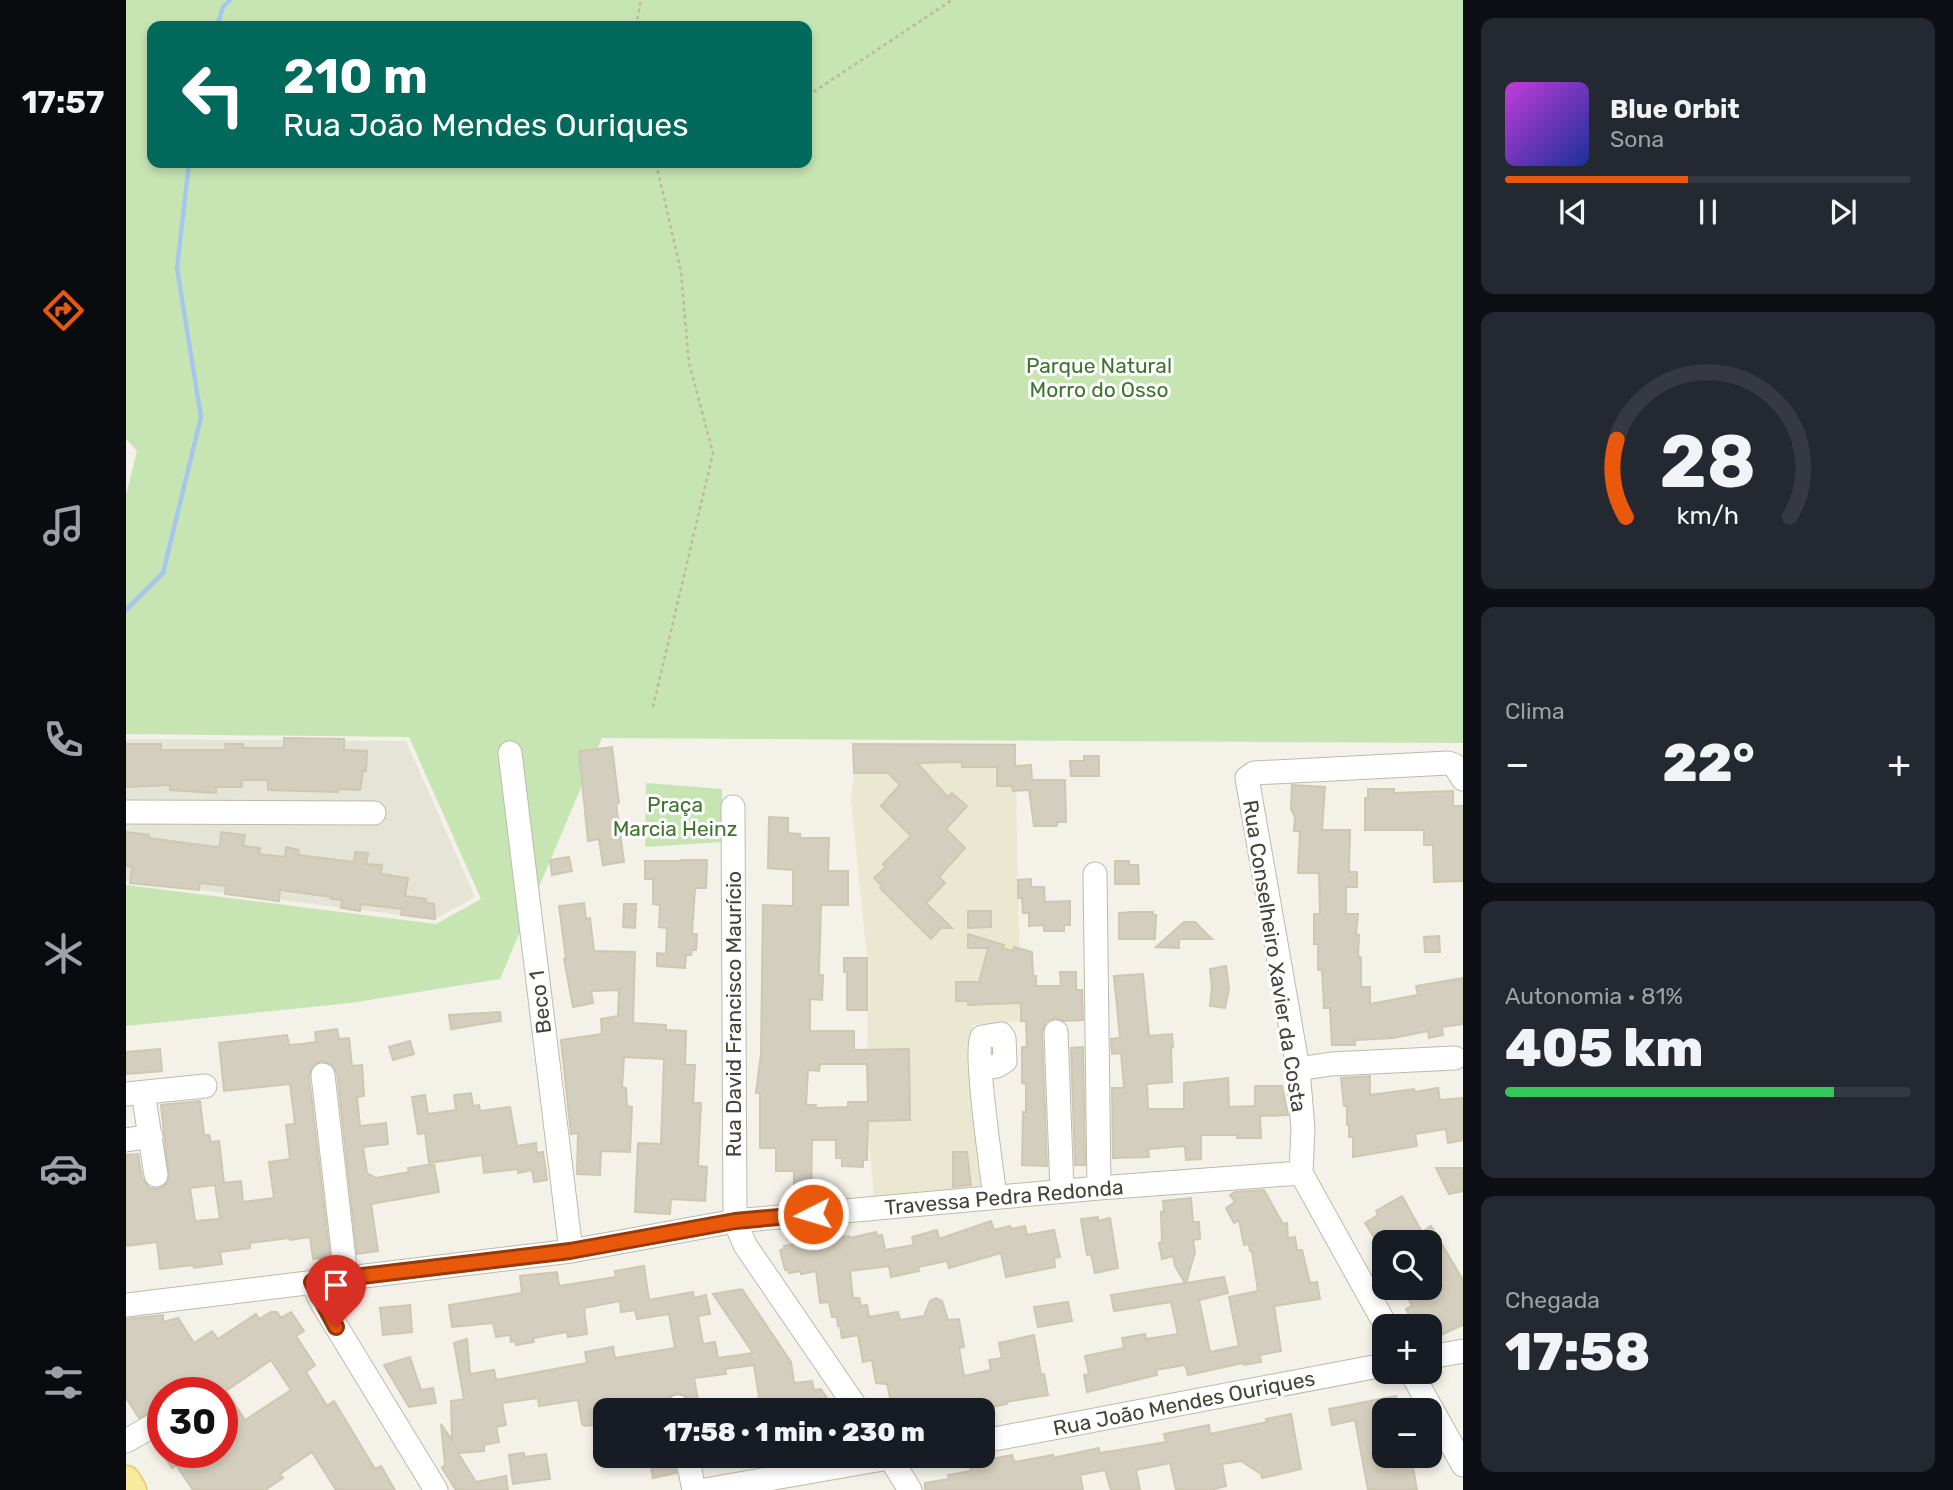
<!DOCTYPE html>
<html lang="pt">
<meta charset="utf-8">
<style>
:root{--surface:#171b24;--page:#242831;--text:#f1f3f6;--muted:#9ea1a6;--line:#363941;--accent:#ea580c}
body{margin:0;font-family:Rubik,sans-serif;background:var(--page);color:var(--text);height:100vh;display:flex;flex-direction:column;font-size:26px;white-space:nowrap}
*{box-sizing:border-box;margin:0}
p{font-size:23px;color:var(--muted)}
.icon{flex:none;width:38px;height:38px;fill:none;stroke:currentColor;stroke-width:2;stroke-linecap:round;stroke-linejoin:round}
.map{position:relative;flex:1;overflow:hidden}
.details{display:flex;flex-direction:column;gap:18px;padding:18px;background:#0d0f14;width:490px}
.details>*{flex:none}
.guide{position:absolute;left:21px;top:21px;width:665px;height:147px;border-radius:14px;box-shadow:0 4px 10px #0003;background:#00695c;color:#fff;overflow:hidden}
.fabs{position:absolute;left:1246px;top:1230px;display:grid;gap:14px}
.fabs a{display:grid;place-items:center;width:70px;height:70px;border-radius:14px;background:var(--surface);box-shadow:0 4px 10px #0003;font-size:35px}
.speed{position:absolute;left:21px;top:1377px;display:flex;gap:14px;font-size:35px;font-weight:700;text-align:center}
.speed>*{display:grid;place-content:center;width:91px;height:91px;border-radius:50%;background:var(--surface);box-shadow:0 4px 10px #0003;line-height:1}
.speed .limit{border:10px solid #d22;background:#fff;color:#111}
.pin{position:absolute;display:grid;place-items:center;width:60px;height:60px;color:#fff;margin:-72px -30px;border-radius:50% 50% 50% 0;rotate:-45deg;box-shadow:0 0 7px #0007}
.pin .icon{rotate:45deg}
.me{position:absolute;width:77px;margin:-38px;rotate:265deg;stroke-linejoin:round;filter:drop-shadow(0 0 5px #0008)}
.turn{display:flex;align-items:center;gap:24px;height:147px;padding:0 21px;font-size:32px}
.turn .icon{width:91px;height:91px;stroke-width:2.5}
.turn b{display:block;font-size:49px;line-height:60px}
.big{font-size:52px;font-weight:800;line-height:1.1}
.details .tile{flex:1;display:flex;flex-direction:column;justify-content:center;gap:10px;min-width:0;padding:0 24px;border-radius:14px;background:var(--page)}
.details .dial{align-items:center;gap:0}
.dial svg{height:182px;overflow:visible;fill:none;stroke:var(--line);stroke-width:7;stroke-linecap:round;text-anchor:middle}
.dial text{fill:var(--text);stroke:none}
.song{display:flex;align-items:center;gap:21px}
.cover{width:84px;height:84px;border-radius:10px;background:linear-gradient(135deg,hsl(290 70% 55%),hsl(230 70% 35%))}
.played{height:7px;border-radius:4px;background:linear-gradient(90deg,var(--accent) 45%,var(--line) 45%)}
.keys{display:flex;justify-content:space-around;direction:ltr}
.heat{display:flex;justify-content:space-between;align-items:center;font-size:38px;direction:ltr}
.charge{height:10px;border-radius:5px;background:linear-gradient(90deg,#34c759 81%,var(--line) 0)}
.trip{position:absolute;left:467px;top:1398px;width:402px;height:70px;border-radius:14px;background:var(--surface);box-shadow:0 4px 10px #0003;font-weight:800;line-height:70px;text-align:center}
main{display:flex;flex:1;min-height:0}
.tab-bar{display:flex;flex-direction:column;width:126px;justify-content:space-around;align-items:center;background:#090b0e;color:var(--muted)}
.tab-bar .icon{width:49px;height:49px}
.tab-bar .selected{color:var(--accent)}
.tab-bar b{font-size:32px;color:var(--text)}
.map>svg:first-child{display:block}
.residential{fill:#e6e4d6}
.education{fill:#ebe8d2}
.green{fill:#c7e5b3;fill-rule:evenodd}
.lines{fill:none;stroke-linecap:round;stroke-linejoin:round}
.stream{stroke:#a7c6ec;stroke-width:4.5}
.building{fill:#d4cebe;stroke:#cec7b1;stroke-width:2;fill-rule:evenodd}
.minor-casing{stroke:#bebaab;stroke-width:25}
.major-casing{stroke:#ddcb6b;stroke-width:31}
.path{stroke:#bfb89d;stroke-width:2.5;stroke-dasharray:3.5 3.5;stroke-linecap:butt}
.minor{stroke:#fff;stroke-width:23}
.major{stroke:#f9eb9b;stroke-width:28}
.route-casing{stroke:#983908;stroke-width:18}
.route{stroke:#ea580c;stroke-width:12}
.labels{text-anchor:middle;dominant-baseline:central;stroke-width:6;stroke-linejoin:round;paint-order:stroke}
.park-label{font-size:21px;fill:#3e742d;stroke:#fff}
.street-label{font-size:21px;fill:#464237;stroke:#fff}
</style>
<main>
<nav class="tab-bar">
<b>17:57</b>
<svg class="icon selected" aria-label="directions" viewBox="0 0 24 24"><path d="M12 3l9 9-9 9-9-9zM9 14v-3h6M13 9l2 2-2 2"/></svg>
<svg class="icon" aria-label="music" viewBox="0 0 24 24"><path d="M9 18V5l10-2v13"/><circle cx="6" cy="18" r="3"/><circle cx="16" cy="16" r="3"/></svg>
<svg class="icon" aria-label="phone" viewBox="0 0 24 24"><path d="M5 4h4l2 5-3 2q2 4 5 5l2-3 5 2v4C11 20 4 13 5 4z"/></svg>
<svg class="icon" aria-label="climate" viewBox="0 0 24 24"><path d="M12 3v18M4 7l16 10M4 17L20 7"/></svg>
<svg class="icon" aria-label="car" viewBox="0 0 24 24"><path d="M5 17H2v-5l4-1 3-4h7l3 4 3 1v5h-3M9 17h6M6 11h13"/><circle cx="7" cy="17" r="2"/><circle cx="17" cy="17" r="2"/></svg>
<svg class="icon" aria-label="filters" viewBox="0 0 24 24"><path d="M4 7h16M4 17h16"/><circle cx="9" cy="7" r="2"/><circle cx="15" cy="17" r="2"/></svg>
</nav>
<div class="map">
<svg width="1337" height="1490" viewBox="0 0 1337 1490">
<rect width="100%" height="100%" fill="#f3f1e8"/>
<path class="residential" d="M0,739l280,2 69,156 -40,22 -309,-38z"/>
<path class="education" d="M889,743l6,278 -49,4 15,164 -113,12 -6,-80 -1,-163 -16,-158 3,-27 -1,-29z"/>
<path class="green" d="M0,0h1337v743l-861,-5 -102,241 -150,24 -224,23v-141l310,39 45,-25 -72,-162 -283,-3v-239l11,-44 -11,-12zM26,26h655v137h-655z
M520,783l76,6v53l-77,5z"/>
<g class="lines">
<path class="stream" d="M91,26l6,-19 7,-7
M0,610l37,-37 38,-156 -24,-149 12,-105"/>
</g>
<path class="building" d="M158,738l60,1v11l23,1 -1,20h-3l-3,19 -22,-1v3l-70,-2v-10h-26v7h-26v6l-46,-3v-5l-44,2v-43h35v6h65l-1,-6h18v4h41z
M727,744l162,1v21l16,-1 1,15h33l1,42h-9v4h-23l-5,-36 -16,1 -1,-5h-15v-19h-35v-5l-45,1 31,34 4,-4 15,13 -21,23 19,19 -26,29 6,6 -19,20 26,25h-11l-10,11 -51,-51 2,-2 -8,-8 12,-11 -3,-3 28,-28 -30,-30 19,-21 -12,-12h-34z
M486,747l7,56 -3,1 8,58 -21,3 -4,-26 -11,2 -9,-90z
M958,756h15v20h-28l-1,-15h14z
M1166,785l33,2 -3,43h28l-1,42h8v15h-11v27h12l-2,20 3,1 -1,20 3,3v29h9v17l48,-9 -2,-9 47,-8v46l-21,3 1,8 -14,3 -1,-7 -35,7 -38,2v5h-23l-2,-37h-6l-2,-38h-4v-26h-4v-30h6l-1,-41h-21l2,-42h-6l1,-14 -4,-8z
M1242,789h26v4l59,-2v15h10v75l-29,1 -1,-37h-9v-15h-59v-32h3z
M643,817l19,1v15l12,1v4h29l-1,33h20v34h-27l-2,70h4l-1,25 -12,-1v32h44v19l55,-1 1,71 -42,1 -1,39h-4v7l-21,-1v-8h-6v-18h-24l-1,52h-17v-21h-18v-23h-16v-55h-4l5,-39 2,-149 30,1v-36l-25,-2zM694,1064h47l1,38h-20v5l-33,1 1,-3h-10l2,-35 11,1z
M0,832l23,3v3l14,2 53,7 4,-1 1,-14 24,3 -2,11 17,2 -1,6 26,3 1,-10 13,3 -1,5 56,7 1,-10 13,1 -2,11 16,1 -1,9 27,4 -3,18 21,3 -1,3 9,2 1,15 -34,-4 1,-6 -41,-5 -1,7 -19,-3 1,-8 -11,-1 1,-2 -52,-7 -1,11 -54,-7 1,-8 -26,-3 -1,7 -69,-7 2,-16 -6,-1z
M443,857l3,14 -20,4 -2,-15z
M555,860h26l-1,28h-11l-3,46h5l-1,16h-4l-1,5h-5l-1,13 -28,-2v-13l9,1 1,-26 -8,-1 1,-22 -7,-1v-25h-8v-18h36z
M989,861h14v4h9l1,19h-24z
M905,879v8h13l1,15 25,-1v24h-6v6h-20v-6l-15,1v-13h-6l-1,-15h-4v-18z
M458,903l2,16 4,-1 4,33 41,1 -2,71 33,2v5l20,1 -1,34h10l-2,38h8l-3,63 9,1 -2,34 -34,-2 -1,15 -35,-2 3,-69 23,1 3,-85 -40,-2 -2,30 4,1 1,18 5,1 -2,45 -29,-1 -1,24 -23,-1 1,-41 -7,1 -10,-94 41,-6 -1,-15 17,-3 1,-26 -28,1 2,12 -20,4 -9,-48h2l-7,-53z
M498,904h12l-1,24 -12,-1z
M842,911h23v16l-23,1z
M1007,912h20v3h3l-1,24h-36v-26z
M1058,922h11l17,17h-33v9l-23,-1z
M842,934l36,11 -2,3 11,3 1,-4 18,5 1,24h3v10h25l-1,-14h16v18h6l1,30 -19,1 -9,-3 -9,3 -4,11 5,134 -25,-1 1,-53h3v-28l-4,-1v-36h5l-1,-26h-5v-18l-53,2v-4h-12v-19h23l9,-34h-20z
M1313,936l1,16h-15l-1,-15z
M718,958h23v52h-20v-38h-3z
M1100,966l3,23 -4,19 -15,-2 2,-20 -2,-17z
M1017,974l6,62 23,-2 1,13 -2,1 1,34 -25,2 1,25h36v-26l44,-5 1,29 26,-1v-20h27l6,29 -28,1 1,22h-24v-3h-36v24l-15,1 -1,-14 -37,3 1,8 -36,1 -1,-70h12l-3,-35 -9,1 -1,-15 9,-1 -6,-62z
M374,1012l1,9 -50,8 -2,-14z
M211,1029l2,10 10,-1 3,28 10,-1 2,31 -7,1 3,29 26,-3 2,21 -25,3 4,26 9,5 33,-6 -1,-4 26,-4 5,28 -68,12 7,47 -21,3 -20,-181 -8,-10 -8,-2 -10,8 -2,8 21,180 -17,2 -3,-22 -20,3 -1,-2 -39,5v5l-30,4 2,12 -28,4 -1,-3 -33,4 -3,-27 -31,4v-91l12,-1 4,24 8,10 7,1 7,-3 5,-7 -8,-74 39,-4 4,34h5l2,7 8,-1 5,42 17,-2 2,21 31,-4 -5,-36 21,-3 -4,-34 9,-1 -5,-40 -66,7 -5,-48 68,-8 2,10 13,-1 14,-2 -1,-10zM89,1185l5,34 -25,2 -5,-33z
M284,1041l4,13 -21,6 -4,-13z
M957,1047l2,118h-10l-4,-117z
M34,1049l2,22 -36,3v-22z
M1244,1076v19l44,-6 1,3 23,-4 2,12 23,-2v42l-15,3 -2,-14 -31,5 2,12 -64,11v-20h-4v-12h-2v-19h-3l-3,-28z
M345,1093l2,13 6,-1 1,6 30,-4 7,39 19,-3 1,10 6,-1 4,28 -13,2 -2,-12 -14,3v-4l-34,4 -2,-18 -53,8 -4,-30 -7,1 -6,-37 13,-2 3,19 28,-4 -2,-15z
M827,1152h14l4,33 -18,2z
M1310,1168h27v23l-14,3z
M1138,1190l19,34 4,-1 1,15 7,-1 2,13h5l8,33 7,-1 3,17 -46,7 7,45 -21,4 1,7 -17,3 -1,-2 -55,12 -3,-10 -29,5 1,5 -70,17 -3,-17 5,-1 -4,-18 39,-8 -2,-10 23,-4 1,5 32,-5 -7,-32 -57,9 -3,-16 74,-12 -10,-17 -2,-10 -11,3 -3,-16 3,-1 -1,-30 3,1 -1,-12 28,-3 2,24h6l1,17 -7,1 2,12 -9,31 38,-6 4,16 -29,7 11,52 29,-6 -10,-49 29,-6 -6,-40h-2l-1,-7 -5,1 -5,-25 -5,3 -8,-15 9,-6 -5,-7 5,-3z
M1276,1196l20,36 9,-6 32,54v45l-33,15v-14h-15l-9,-17 6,-3 -5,-10 7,-4 -2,-4h18v-46h-53l-12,-19 13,-8 -2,-4z
M972,1217v4l12,-3 8,50 -23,5 -4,-19 -4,1 -6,-36z
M865,1221l3,9 16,-4 1,3 14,-3 2,9 27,-5 6,27 -6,1 1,9 -49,10 -5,-24 -52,15 -2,-7 -29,6 1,4 -28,6 -2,-11 -39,5 3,27h6l2,8 6,-1 2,12 29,-5 2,8 24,-4 6,-15 6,-3 6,3 6,19 11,-1 5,28 -5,1 5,28 27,-6 -2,-10 13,-2 -3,-15 35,-8 7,40 3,-1 4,21 -42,7 1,2 -30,6h-84l-6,-26 -11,-1 -4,-23 -9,2 -5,-27 -16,3 -2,-12h-2l-1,-9h-5l-3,-15 -9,1 -4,-32 -15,3 -1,-3 -11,2 -1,-3h-3l-5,-20 4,-1v-3l22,-4 43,-6 1,2 26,-6 1,4 5,-1 3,15 29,-5 -2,-8 25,-7 2,9z
M518,1266l5,34 44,-8 1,6 12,-3 4,19 -12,2 5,28 12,-2 3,16 35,-5 -40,-59 29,-5 49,73 3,21 18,-2 2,9 7,-1 14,21h-74l-7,-45 -29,4 1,5 -32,4 6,32h-8l-2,-11 -6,-4 -7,-2 -11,6 -2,11h-58v9l-9,1 1,4 -13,2 -3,-2 -4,-24 -39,6 -1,-8 -36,5 4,22 -10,2 3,15 -15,3v6l-26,2 18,29 30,-6 2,14h-52l-14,-22 3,-3 -4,-41 11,16 -1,-39 13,-2 -10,-56 13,-4 3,35 24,-4 2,10 91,-17 -2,-11 28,-5 2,11 60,-10 -6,-34 -32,5 -2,-9 -14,2 -1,-11 -36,7 3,26 -19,3 -1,-5 -34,6 1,4 -18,3 -1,-4 -4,1 -1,-7 -14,2 -3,-14 -41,4 -3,-22 73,-12 -2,-17 37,-4 2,14 57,-9 -1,-6z
M942,1302l4,19 -34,6 -4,-20z
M284,1305l2,27 -29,3 -3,-27z
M145,1312h6l4,6 10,-6 13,19 -8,5 19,29 -9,7 21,34 7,-5 41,68 6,-3 14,24h-59l-24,-38 -32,22 3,4 -18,12h-72l-17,-25 -4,3 -18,-27 9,-5v16h32l-3,2 7,10 17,-12h6v-59h-59v13l-24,12 -13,-20v-79l37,-4v7l15,-4 16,25 18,-12 6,8 38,-25 3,5zM145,1360l20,30 -46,30 -19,-29z
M284,1357l11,33 12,-2 3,15 -27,4 -25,-42z
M1270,1396l3,14h-15v46h27l6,34h-49l-13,-70 -23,5 -3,-16z
M1165,1414l10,55 -39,9 -1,-4 -20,-13 -19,3 4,22 -15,4h-35l-6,-27 -34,7 4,20h-29l-6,-20 -25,5 3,15h-158v-7l24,-4 -1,-4 23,-4 -1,-5 13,-2 -1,-3 30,-6 2,7 39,-7v3l46,-10v5l20,-3 47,-8 -2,-8 45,-9 1,9 57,-12 -1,-3z
M398,1453v4l22,-3 4,25 -37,5 -4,-29z
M523,1456h24l3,17 -23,5z"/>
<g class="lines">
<defs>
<path id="minor" d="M384,753l61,498
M607,807l2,414 10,24 113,165
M0,812l248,1
M969,874l4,314
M930,1032l6,159
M855,1068l16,-2 8,-5 -1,-23 -3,-4 -19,3c-8,13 10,136 13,160
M1172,1069l33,-5 124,-6
M197,1075l23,202
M0,1094l79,-8
M19,1105l11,70
M0,1140l25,-4
M186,1282l10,21 114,187
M0,1305l445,-54 164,-30 364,-33 202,-15
M1260,1326l-85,-153 2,-44 -5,-60 -51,-291 7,-5 194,-10 6,2 9,14
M1304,1357l33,-6
M1285,1372l52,93
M552,1407v3
M0,1441l37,-21
M858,1441l400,-76
M561,1456l7,34
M763,1456l21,34
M579,1490l195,-34"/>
<path id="major" d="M0,1480l6,10"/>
</defs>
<use href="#minor" class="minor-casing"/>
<use href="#major" class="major-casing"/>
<path class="path" d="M510,26l5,-26
M681,94l5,-1 140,-93
M527,707l60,-254 -24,-90 -8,-91 -25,-109"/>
<use href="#minor" class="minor"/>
<use href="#major" class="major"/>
</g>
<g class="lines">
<defs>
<path id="route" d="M210,1327l-24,-45 258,-31 165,-30 78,-7"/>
</defs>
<use href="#route" class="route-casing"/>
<use href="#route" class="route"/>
</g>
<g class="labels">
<g class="park-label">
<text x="973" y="365">Parque Natural<tspan x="973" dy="24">Morro do Osso</tspan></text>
<text x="549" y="804">Praça<tspan x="549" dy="24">Marcia Heinz</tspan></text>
</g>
<g class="street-label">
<text transform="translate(1149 956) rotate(81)">Rua Conselheiro Xavier da Costa</text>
<text transform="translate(414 1002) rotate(-97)">Beco 1</text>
<text transform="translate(607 1014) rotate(-90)">Rua David Francisco Maurício</text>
<text transform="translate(878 1197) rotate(-5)">Travessa Pedra Redonda</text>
<text transform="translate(1058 1403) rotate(-11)">Rua João Mendes Ouriques</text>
</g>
</g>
</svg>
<div class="fabs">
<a><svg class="icon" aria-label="search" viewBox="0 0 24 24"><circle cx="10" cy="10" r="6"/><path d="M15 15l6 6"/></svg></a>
<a>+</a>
<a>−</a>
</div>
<div class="speed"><div class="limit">30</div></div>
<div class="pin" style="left:210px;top:1327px;background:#d93025"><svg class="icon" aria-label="arrive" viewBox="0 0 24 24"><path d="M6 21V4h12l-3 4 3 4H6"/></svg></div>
<svg class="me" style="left:687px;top:1214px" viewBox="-20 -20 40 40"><circle r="17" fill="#ea580c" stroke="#fff" stroke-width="3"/><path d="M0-11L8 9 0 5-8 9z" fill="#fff"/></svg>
<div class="trip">17:58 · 1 min · 230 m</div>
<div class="guide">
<div class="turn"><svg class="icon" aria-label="left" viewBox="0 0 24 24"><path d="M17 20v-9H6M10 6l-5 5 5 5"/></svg><div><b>210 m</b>Rua João Mendes Ouriques</div></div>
</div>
</div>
<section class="details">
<div class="tile">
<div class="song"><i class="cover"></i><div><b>Blue Orbit</b><p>Sona</p></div></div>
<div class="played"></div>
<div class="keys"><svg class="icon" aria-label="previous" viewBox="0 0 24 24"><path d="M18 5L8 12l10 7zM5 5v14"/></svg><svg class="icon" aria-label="pause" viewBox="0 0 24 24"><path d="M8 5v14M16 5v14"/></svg><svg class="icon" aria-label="next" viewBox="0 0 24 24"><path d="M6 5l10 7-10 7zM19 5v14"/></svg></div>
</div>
<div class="tile dial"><svg viewBox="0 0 100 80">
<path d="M14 69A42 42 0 1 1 86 69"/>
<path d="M14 69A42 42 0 0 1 10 35" stroke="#ea580c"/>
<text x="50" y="56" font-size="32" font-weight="700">28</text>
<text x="50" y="72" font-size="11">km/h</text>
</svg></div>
<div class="tile"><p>Clima</p>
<div class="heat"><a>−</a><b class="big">22°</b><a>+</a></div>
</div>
<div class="tile"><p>Autonomia · 81%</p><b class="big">405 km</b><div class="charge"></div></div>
<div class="tile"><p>Chegada</p><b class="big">17:58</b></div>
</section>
</main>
